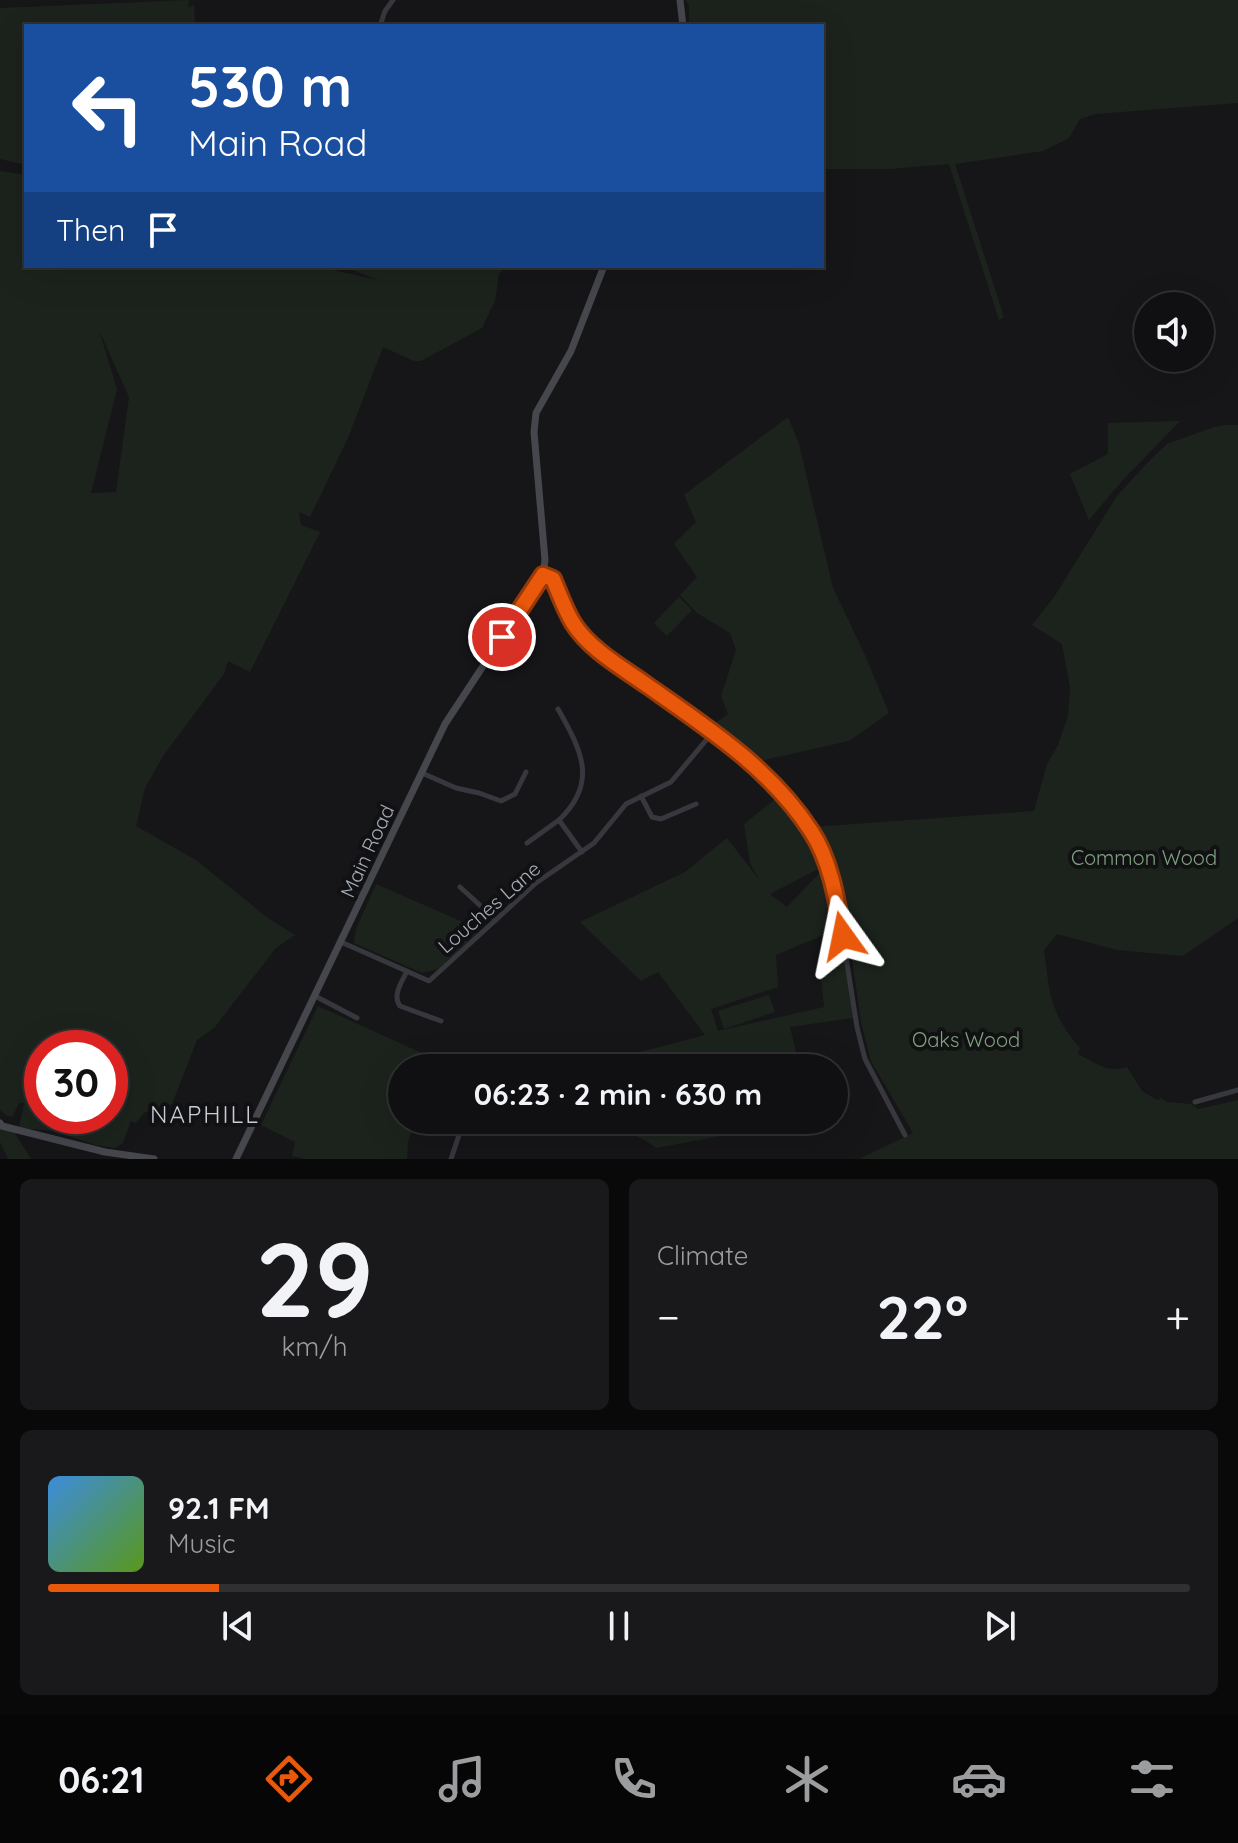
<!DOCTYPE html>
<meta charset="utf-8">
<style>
:root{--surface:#101012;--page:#19191b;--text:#f1f3f6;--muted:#9c9d9f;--line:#303032;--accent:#ea580c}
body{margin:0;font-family:Quicksand,sans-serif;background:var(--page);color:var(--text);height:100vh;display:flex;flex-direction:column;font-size:30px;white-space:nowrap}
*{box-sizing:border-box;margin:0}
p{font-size:26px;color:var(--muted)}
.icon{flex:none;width:44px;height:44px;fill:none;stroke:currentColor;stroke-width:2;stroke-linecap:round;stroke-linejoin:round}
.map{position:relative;height:1159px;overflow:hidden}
.details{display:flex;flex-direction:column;gap:20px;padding:20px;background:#09090a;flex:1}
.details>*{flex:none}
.guide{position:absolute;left:24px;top:24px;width:800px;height:244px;border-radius:0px;box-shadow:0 8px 32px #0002,0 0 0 2px var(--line);background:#1a4fa0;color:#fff;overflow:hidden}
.fabs{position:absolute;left:1134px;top:292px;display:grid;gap:16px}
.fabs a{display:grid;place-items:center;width:80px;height:80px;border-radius:50%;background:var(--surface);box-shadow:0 8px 32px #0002,0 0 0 2px var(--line);font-size:40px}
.speed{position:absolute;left:24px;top:1030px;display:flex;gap:16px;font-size:40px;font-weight:700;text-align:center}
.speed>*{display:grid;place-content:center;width:104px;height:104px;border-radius:50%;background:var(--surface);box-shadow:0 8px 32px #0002,0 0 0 2px var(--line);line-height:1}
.speed .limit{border:12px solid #d22;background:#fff;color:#111}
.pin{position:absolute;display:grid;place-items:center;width:68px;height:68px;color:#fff;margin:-34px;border:4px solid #fff;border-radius:50%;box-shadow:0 2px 8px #0007}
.me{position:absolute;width:88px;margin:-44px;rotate:348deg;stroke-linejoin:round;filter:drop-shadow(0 0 6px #0008)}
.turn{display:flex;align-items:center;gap:28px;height:168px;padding:0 32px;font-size:36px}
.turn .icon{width:104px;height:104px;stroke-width:2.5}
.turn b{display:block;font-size:56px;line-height:68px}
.then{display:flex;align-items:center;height:76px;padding:0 32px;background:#0003;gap:16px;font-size:30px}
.big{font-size:60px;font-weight:800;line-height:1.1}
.details .tile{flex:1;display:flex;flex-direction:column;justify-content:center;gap:12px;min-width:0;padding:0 28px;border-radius:12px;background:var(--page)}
.details .dial{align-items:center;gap:0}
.dial b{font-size:104px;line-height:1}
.song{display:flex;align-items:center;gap:24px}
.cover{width:96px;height:96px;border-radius:12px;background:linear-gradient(135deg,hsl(210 70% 55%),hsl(90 70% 35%))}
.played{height:8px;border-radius:4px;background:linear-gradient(90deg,var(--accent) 15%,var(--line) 15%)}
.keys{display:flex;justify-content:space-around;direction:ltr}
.heat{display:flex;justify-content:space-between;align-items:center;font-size:44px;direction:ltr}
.details .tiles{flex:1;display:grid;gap:20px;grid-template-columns:1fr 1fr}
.tile:last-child{grid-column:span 2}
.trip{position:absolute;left:388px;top:1054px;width:460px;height:80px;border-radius:40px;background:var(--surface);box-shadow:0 8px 32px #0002,0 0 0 2px var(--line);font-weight:800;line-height:80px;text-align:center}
.menu{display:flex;height:128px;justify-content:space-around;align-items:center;background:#060607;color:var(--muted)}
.menu .icon{width:56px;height:56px}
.menu .selected{color:var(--accent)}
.menu b{font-size:36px;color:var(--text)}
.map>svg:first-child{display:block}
.green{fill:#1c231d;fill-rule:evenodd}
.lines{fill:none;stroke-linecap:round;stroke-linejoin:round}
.street{stroke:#37383d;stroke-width:5}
.secondary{stroke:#45474d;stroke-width:7}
.route-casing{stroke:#983908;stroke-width:20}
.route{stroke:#ea580c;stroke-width:14}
.labels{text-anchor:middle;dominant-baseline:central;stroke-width:8;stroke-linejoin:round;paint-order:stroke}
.street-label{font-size:20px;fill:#a8adb8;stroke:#111113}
.park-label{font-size:20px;fill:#7fa381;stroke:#111113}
.quarter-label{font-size:24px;letter-spacing:2px;fill:#c9ccd4;stroke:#111113}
</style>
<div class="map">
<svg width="1238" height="1159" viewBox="0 0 1238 1159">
<rect width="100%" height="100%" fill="#161618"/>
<path class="green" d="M189,0l-1,8 6,-4 1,22h-169v139l-26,-6v-151z
M686,0h552v103l-142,11 -16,5 -11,19 -26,13 -88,13 49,153 -5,3 -50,-156 -59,5h-68v-143h-133v-19z
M0,171l26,4v91h91l-1,4 2,-4h197l63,14 -36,-14h164l-7,8 -4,27 -13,27 -61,33h-7l-31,-14 -35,91 -38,79 -11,-5 2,13 19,7 -70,140 -22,-11 -4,13 -61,82 -18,32 -9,38 60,34 72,58 27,17 -19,13 -62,80 -17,12 -25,64 -28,9 -8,10 -5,-2 -8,22 -8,5 -19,-3 -42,-14 -35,-3 5,-25h-5l-6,13h-6l-7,-6zM99,330l30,67 -13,95 -25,1 26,-104zM42,1048h68v68h-68z
M788,417l11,27 34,144 32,67 24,58 -40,28 -94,21 -42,-33v-4l15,-11 -7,-18 15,-46 -6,-17 -33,-20 -17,-18 17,-18 -23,-33 22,-22 -12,-27z
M1180,421l-58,60 -33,39 -19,-46 38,-20v-31z
M1227,425h11v493l-55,38 -66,-6 -60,-16 -13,16c6,45 6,63 36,98l-2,6c16,8 30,20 49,13l15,24 15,9 5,-2 4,4 25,2 7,5 40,-9v59h-379l54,-26 -42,-72 -10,-39 -13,-92 -19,-69 -17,-34 222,-16 13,-47 11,-19 10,-29 2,-28 -8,-44 -30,-19 22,-28 63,-101 33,-36 17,-16 47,-17z
M679,597l13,13 -25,26 -13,-13z
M780,795l44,71 -54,28 17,13 37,-39 16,60 -64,27 2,32 -67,22 7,22 106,-24 -4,-42 25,-9 8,62 -63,9 10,41h-209l4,-4 110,-29 -47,-63 -17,9 -61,-59 105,-50 42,-34 33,43 -10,-18 -6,-39z
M376,884l105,46 -43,39 -16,4 -68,-30 2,-14z
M769,995l6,17 -51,17 -6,-18z
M318,1006l117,53 -2,9h-31v52h20l-1,5 -7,-2 -6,19 -1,17h-102l-13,-3 3,-14 -34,-17z
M620,1120h181v1l-145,27 -11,-8 -22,-10z
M0,1124l13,6 18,29h-23l-8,-17z"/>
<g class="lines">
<path class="street" d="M381,23l4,-12 8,-11
M543,575l10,4 20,45 21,22 158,116 60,70 19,47 8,34 18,114 8,32 40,76
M558,709c23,41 41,73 1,111l23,32
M422,773l34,15 23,5 22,8 14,-7 11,-22
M641,796l11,21 9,2 35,-15
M527,843l32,-23
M460,887l36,33
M341,942l88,39 107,-98 58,-40 32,-39 45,-22 42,-50
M407,971c-5,11 -15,24 -7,35l41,15
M315,996l42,22
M483,1068l1,-3
M1195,1102l43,-12
M451,1159l13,-39"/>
<path class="secondary" d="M680,0l3,26
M0,1123l2,3 103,26 49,7
M236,1159l209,-435 98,-149 2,-15 -11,-128 2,-19 35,-62 33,-85"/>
</g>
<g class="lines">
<defs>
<path id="route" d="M502,637l41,-62 10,4c6,14 12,31 20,44 17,27 50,45 75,63 60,42 123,83 163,145 20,30 26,71 32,105"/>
</defs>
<use href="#route" class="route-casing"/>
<use href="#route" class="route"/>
</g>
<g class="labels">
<g class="street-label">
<text transform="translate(367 851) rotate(-65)">Main Road</text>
<text transform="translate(489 907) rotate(-41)">Louches Lane</text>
</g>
<g class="park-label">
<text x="1144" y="857">Common Wood</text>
<text x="966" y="1039">Oaks Wood</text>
</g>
<g class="quarter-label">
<text x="205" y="1114">NAPHILL</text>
</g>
</g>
</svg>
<div class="fabs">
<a><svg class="icon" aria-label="sound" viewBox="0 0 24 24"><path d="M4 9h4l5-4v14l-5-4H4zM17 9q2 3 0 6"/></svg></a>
</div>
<div class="speed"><div class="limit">30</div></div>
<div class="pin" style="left:502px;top:637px;background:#d93025"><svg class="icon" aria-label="arrive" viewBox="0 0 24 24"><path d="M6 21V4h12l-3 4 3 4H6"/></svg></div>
<svg class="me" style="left:843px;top:936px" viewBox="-20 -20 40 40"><path d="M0-17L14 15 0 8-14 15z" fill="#ea580c" stroke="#fff" stroke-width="4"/></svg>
<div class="trip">06:23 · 2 min · 630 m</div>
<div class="guide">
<div class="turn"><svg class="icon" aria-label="left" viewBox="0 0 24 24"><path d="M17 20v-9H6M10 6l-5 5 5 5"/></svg><div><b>530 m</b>Main Road</div></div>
<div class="then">Then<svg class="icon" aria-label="arrive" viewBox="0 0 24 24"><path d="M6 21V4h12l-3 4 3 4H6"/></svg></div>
</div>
</div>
<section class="details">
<div class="tiles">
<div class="tile dial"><b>29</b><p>km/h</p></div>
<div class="tile"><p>Climate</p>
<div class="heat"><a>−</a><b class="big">22°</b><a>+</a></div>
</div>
<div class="tile">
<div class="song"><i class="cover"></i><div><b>92.1 FM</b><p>Music</p></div></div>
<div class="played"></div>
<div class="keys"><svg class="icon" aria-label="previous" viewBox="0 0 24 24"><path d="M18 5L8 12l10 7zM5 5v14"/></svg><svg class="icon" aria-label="pause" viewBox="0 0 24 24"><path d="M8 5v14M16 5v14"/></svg><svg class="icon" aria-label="next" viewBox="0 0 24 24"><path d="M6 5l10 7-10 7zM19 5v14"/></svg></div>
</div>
</div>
</section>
<nav class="menu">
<b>06:21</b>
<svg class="icon selected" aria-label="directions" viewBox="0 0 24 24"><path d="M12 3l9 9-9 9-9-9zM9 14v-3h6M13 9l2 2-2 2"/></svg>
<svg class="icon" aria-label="music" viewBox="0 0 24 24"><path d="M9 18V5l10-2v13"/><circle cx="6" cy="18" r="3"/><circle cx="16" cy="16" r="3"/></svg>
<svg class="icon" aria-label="phone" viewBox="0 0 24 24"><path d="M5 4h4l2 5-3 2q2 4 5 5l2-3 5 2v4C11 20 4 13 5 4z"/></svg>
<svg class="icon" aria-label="climate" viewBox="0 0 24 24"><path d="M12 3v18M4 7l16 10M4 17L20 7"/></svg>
<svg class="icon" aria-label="car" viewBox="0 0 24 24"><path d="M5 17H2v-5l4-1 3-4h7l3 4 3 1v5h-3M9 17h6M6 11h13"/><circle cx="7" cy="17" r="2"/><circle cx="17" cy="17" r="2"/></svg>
<svg class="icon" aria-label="filters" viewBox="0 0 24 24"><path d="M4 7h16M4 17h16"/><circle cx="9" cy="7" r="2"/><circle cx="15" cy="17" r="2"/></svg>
</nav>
